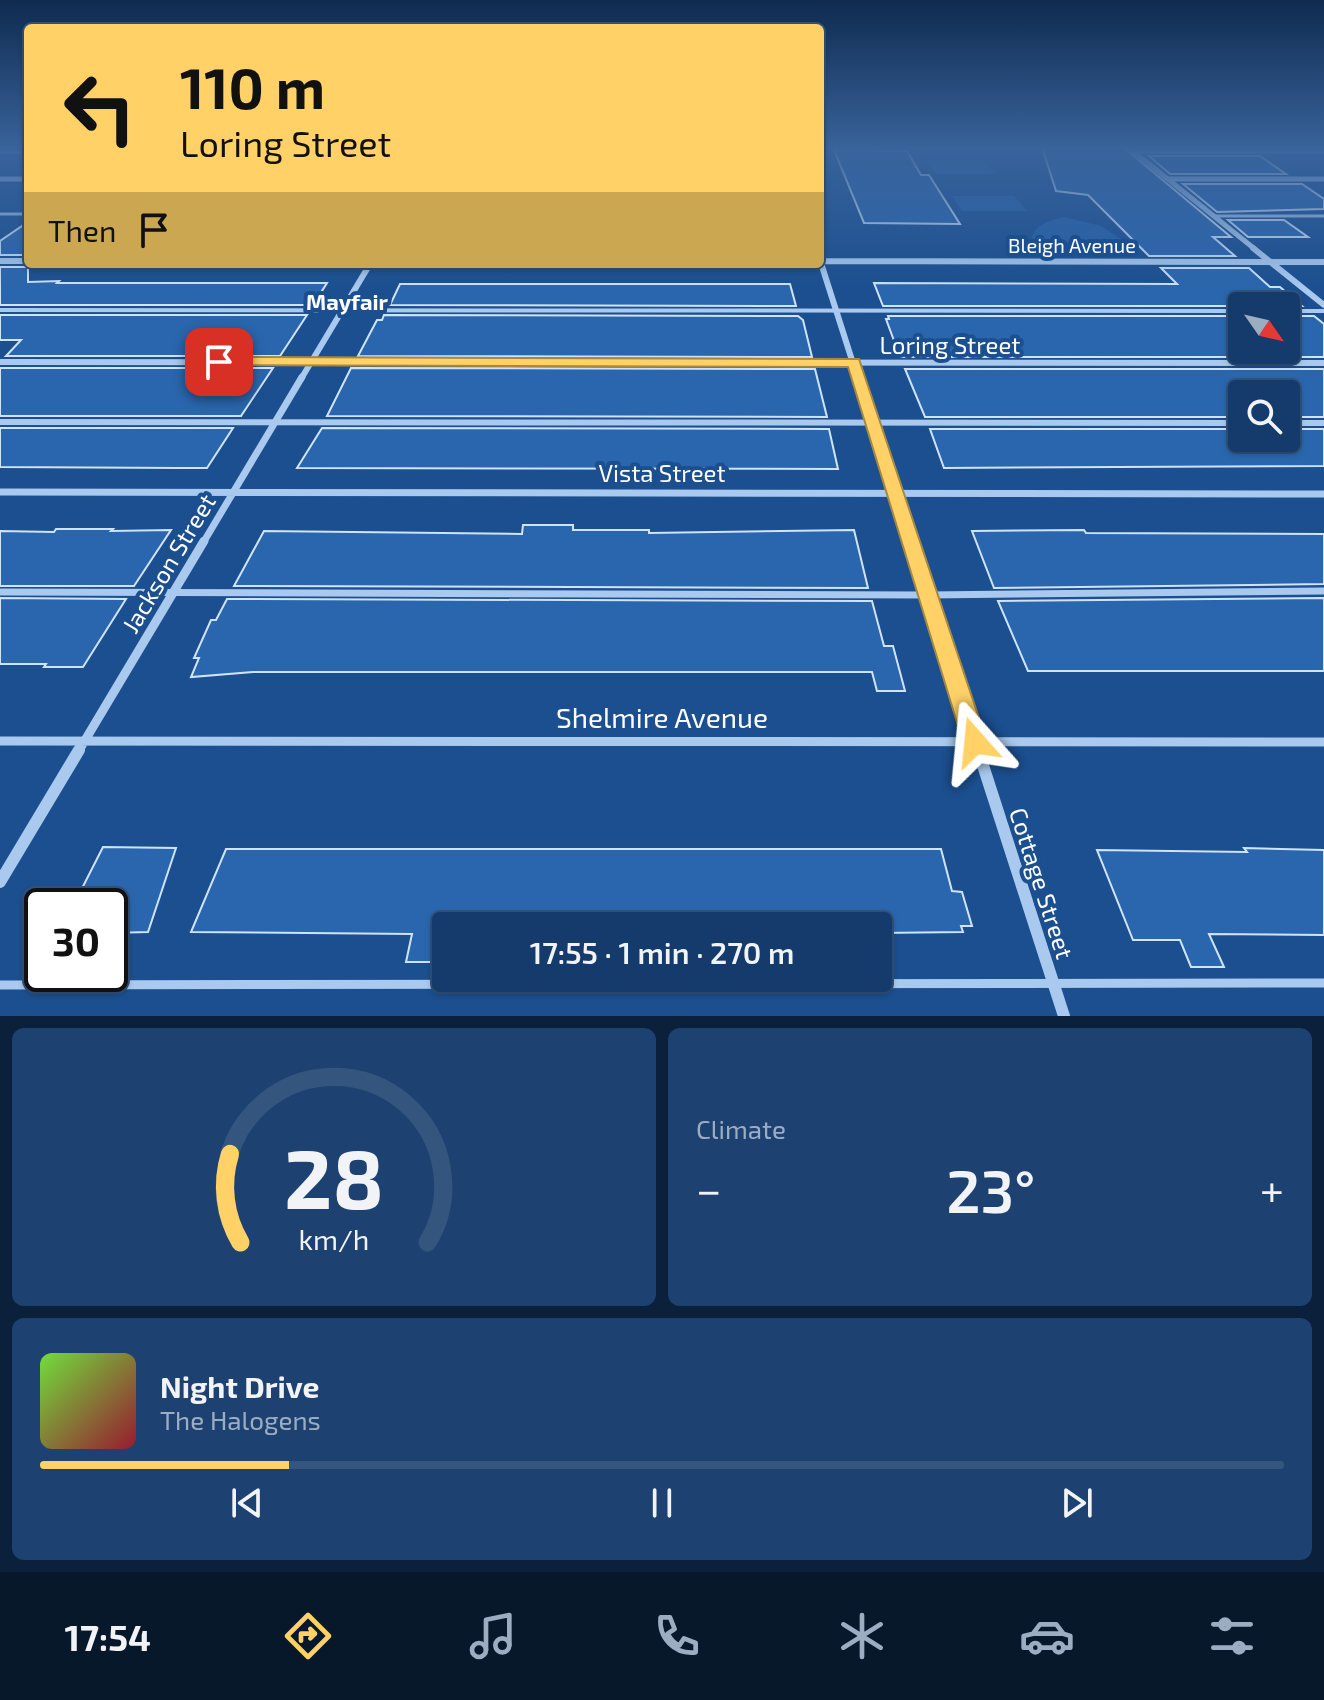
<!DOCTYPE html>
<meta charset="utf-8">
<style>
:root{--surface:#143b6b;--page:#1d4271;--text:#f1f3f6;--muted:#9dadc1;--line:#33557e;--accent:#ffd166}
body{margin:0;font-family:"Exo 2",sans-serif;background:var(--page);color:var(--text);height:100vh;display:flex;flex-direction:column;font-size:30px;white-space:nowrap}
*{box-sizing:border-box;margin:0}
p{font-size:26px;color:var(--muted)}
.icon{flex:none;width:44px;height:44px;fill:none;stroke:currentColor;stroke-width:2;stroke-linecap:round;stroke-linejoin:round}
.map{position:relative;height:1016px;overflow:hidden}
.drawer{display:flex;flex-direction:column;gap:12px;padding:12px;background:#0b203b;flex:1}
.drawer>*{flex:none}
.hud{position:absolute;left:24px;top:24px;width:800px;height:244px;border-radius:8px;box-shadow:0 2px 6px #0004,0 0 0 2px var(--line);background:#ffd166;color:#111;overflow:hidden}
.needle{width:52px;rotate:124deg}
.controls{position:absolute;left:1228px;top:292px;display:grid;gap:16px}
.controls a{display:grid;place-items:center;width:72px;height:72px;border-radius:8px;background:var(--surface);box-shadow:0 2px 6px #0004,0 0 0 2px var(--line);font-size:40px}
.speed{position:absolute;left:24px;top:888px;display:flex;gap:16px;font-size:40px;font-weight:700;text-align:center}
.speed>*{display:grid;place-content:center;width:104px;height:104px;border-radius:50%;background:var(--surface);box-shadow:0 2px 6px #0004,0 0 0 2px var(--line);line-height:1}
.speed .limit{border:4px solid #111;border-radius:12px;background:#fff;color:#111}
.pin{position:absolute;display:grid;place-items:center;width:68px;height:68px;color:#fff;margin:-34px;border-radius:16px;box-shadow:0 4px 12px #0006}
.me{position:absolute;width:88px;margin:-44px;rotate:342deg;stroke-linejoin:round;filter:drop-shadow(0 0 6px #0008)}
.turn{display:flex;align-items:center;gap:28px;height:168px;padding:0 24px;font-size:36px}
.turn .icon{width:104px;height:104px;stroke-width:2.5}
.turn b{display:block;font-size:56px;line-height:68px}
.then{display:flex;align-items:center;height:76px;padding:0 24px;background:#0003;gap:16px;font-size:30px}
.big{font-size:60px;font-weight:600;line-height:1.1}
.drawer .tile{flex:1;display:flex;flex-direction:column;justify-content:center;gap:12px;min-width:0;padding:0 28px;border-radius:12px;background:var(--page)}
.drawer .dial{align-items:center;gap:0}
.dial svg{height:208px;overflow:visible;fill:none;stroke:var(--line);stroke-width:7;stroke-linecap:round;text-anchor:middle}
.dial text{fill:var(--text);stroke:none}
.song{display:flex;align-items:center;gap:24px}
.cover{width:96px;height:96px;border-radius:12px;background:linear-gradient(135deg,hsl(100 70% 55%),hsl(350 70% 35%))}
.played{height:8px;border-radius:4px;background:linear-gradient(90deg,var(--accent) 20%,var(--line) 20%)}
.keys{display:flex;justify-content:space-around;direction:ltr}
.heat{display:flex;justify-content:space-between;align-items:center;font-size:44px;direction:ltr}
.drawer .tiles{flex:1;display:grid;gap:12px;grid-template-columns:1fr 1fr}
.tile:last-child{grid-column:span 2}
.trip{position:absolute;left:432px;top:912px;width:460px;height:80px;border-radius:8px;background:var(--surface);box-shadow:0 2px 6px #0004,0 0 0 2px var(--line);font-weight:600;line-height:80px;text-align:center}
.tabs{display:flex;height:128px;justify-content:space-around;align-items:center;background:#08182b;color:var(--muted)}
.tabs .icon{width:56px;height:56px}
.tabs .current{color:var(--accent)}
.tabs b{font-size:36px;color:var(--text)}
.map>svg:first-child{display:block}
.green{fill:#2461a8}
.building{fill:#2a66ad;stroke:#cfe3fa;stroke-width:2}
.lines{fill:none;stroke-linecap:round;stroke-linejoin:round}
.lane-far4{stroke:#a9c9ee;stroke-width:3}
.lane-far3{stroke:#a9c9ee;stroke-width:4}
.lane-far2{stroke:#a9c9ee;stroke-width:6}
.lane-far1{stroke:#a9c9ee;stroke-width:7}
.lane{stroke:#a9c9ee;stroke-width:9}
.street-far4{stroke:#a9c9ee;stroke-width:5}
.street-far3{stroke:#a9c9ee;stroke-width:6}
.street-far2{stroke:#a9c9ee;stroke-width:7}
.street-far1{stroke:#a9c9ee;stroke-width:9}
.street{stroke:#a9c9ee;stroke-width:12}
.route{fill:#ffd166;stroke:#a68842;stroke-width:2}
.labels{text-anchor:middle;dominant-baseline:central;stroke-width:8;stroke-linejoin:round;paint-order:stroke}
.far-street-label{font-size:20px;fill:#fff;stroke:#1b4f8f}
.far-neighbourhood-label{font-size:22px;font-weight:bold;fill:#fff;stroke:#1b4f8f}
.street-label{font-size:24px;fill:#fff;stroke:#1b4f8f}
.near-street-label{font-size:28px;fill:#fff;stroke:#1b4f8f}
</style>
<div class="map">
<svg width="1324" height="1016" viewBox="0 0 1324 1016">
<rect width="100%" height="100%" fill="#1b4f8f"/>
<path class="green" d="M927,161h57l11,13h-60z
M952,196h62l13,15h-65z
M1064,217l37,9 26,17 -96,-1c2,-18 18,-21 33,-25z"/>
<path class="building" d="M1042,147h81l108,90h-18l22,19h-86l-61,-61 -32,-4z
M834,150l73,1 14,24h8l31,49 -96,-1z
M1149,156h111l26,18h-116z
M1183,184h119l22,15v10l-107,3z
M1228,220h56l24,17h-60z
M28,222v33h-28v-14z
M0,267h28v15l31,-1 -2,2h270l-14,22h-313z
M1161,268h88l21,19h10l22,19h-419l-9,-23 303,1z
M400,284h390l6,22 -406,-1z
M0,315h307l-27,41h-274l15,-16h-21z
M384,315l414,1 5,4 9,37 -454,-1 19,-36h5z
M888,316h354v34h44v-34h28l10,8v33h-424l-14,-38h3z
M0,368h273l-32,48h-241z
M351,368l464,1 12,48 -500,-1z
M905,369h419v48h-38v-23h-44v23h-317z
M0,428h233l-26,40h-29l-178,-1z
M322,428l507,1 9,40 -541,-1z
M930,429h312v9h44v-9h38v37l-380,2z
M523,525h50v5h76v3l205,-3 14,58 -634,-2 30,-55 258,3z
M56,529h57l-2,2 60,-1 -37,56h-134v-55l54,1z
M1084,530l2,3 238,1v50l-330,4 -22,-57z
M0,598l126,1 -43,68h-39l2,-3h-46z
M1324,598v73h-296l-30,-70z
M227,599l645,2 12,45h9l12,45h-28l-5,-19h-619l-62,5 8,-19h-5l17,-38h5z
M103,847l73,1 -28,84 -38,1v-27h-37z
M1244,848l80,2v85l-115,-1 15,33h-33l-11,-27h-47l-36,-90 150,2z
M226,849h715l11,42 10,1 10,34h-11l2,6 -85,1v-7h-432l-5,36h-35l6,-28 -221,-2z"/>
<g class="lines">
<path class="lane-far4" d="M0,152h28
M1134,152h190
M0,214h28
M1213,216h111"/>
<path class="lane-far3" d="M0,310l1242,1
M1286,311h38"/>
<path class="lane-far2" d="M0,422l1242,1
M1286,423h38"/>
<path class="lane-far1" d="M0,592l928,3 396,-4"/>
<path class="lane" d="M0,985l1324,-2"/>
<path class="street-far4" d="M1128,147l128,103
M0,179h28
M1168,179h156"/>
<path class="street-far3" d="M1253,248l71,57
M820,260l38,119
M0,261h28
M820,261l504,1
M0,362l1324,1
M301,379l69,-115"/>
<path class="street-far2" d="M858,377l53,166
M0,492l1324,2
M203,543l99,-166"/>
<path class="street-far1" d="M911,541l68,211
M0,741l1324,1
M78,752l126,-211"/>
<path class="street" d="M978,750l86,266
M0,882l79,-132"/>
</g>
<linearGradient id="sky" x2="0" y2="1"><stop stop-color="#0f2b4f"/><stop offset="0.51" stop-color="#39639b"/><stop offset="1" stop-color="#39639b" stop-opacity="0"/></linearGradient>
<rect width="1324" height="290" fill="url(#sky)"/>
<path class="route" d="M219,357l640,2 128,383 -4,7 -8,4 -9,-4 -3,-7 -115,-375 -634,-2v-6z"/>
<g class="labels">
<g class="far-street-label">
<text x="1072" y="245">Bleigh Avenue</text>
</g>
<g class="far-neighbourhood-label">
<text x="347" y="301">Mayfair</text>
</g>
<g class="street-label">
<text x="950" y="344">Loring Street</text>
<text x="662" y="472">Vista Street</text>
<text transform="translate(168 563) rotate(-59)">Jackson Street</text>
<text transform="translate(1042 883) rotate(72)">Cottage Street</text>
</g>
<g class="near-street-label">
<text x="662" y="717">Shelmire Avenue</text>
</g>
</g>
</svg>
<div class="controls">
<a><svg class="needle" viewBox="-14 -14 28 28"><path d="M0-13l5 13h-10z" fill="#e53935"/><path d="M0 13l5-13h-10z" fill="#9dadc1"/></svg></a>
<a><svg class="icon" aria-label="search" viewBox="0 0 24 24"><circle cx="10" cy="10" r="6"/><path d="M15 15l6 6"/></svg></a>
</div>
<div class="speed"><div class="limit">30</div></div>
<div class="pin" style="left:219px;top:362px;background:#d93025"><svg class="icon" aria-label="arrive" viewBox="0 0 24 24"><path d="M6 21V4h12l-3 4 3 4H6"/></svg></div>
<svg class="me" style="left:975px;top:742px" viewBox="-20 -20 40 40"><path d="M0-17L14 15 0 8-14 15z" fill="#ffd166" stroke="#fff" stroke-width="4"/></svg>
<div class="trip">17:55 · 1 min · 270 m</div>
<div class="hud">
<div class="turn"><svg class="icon" aria-label="left" viewBox="0 0 24 24"><path d="M17 20v-9H6M10 6l-5 5 5 5"/></svg><div><b>110 m</b>Loring Street</div></div>
<div class="then">Then<svg class="icon" aria-label="arrive" viewBox="0 0 24 24"><path d="M6 21V4h12l-3 4 3 4H6"/></svg></div>
</div>
</div>
<section class="drawer">
<div class="tiles">
<div class="tile dial"><svg viewBox="0 0 100 80">
<path d="M14 69A42 42 0 1 1 86 69"/>
<path d="M14 69A42 42 0 0 1 10 35" stroke="#ffd166"/>
<text x="50" y="56" font-size="32" font-weight="700">28</text>
<text x="50" y="72" font-size="11">km/h</text>
</svg></div>
<div class="tile"><p>Climate</p>
<div class="heat"><a>−</a><b class="big">23°</b><a>+</a></div>
</div>
<div class="tile">
<div class="song"><i class="cover"></i><div><b>Night Drive</b><p>The Halogens</p></div></div>
<div class="played"></div>
<div class="keys"><svg class="icon" aria-label="previous" viewBox="0 0 24 24"><path d="M18 5L8 12l10 7zM5 5v14"/></svg><svg class="icon" aria-label="pause" viewBox="0 0 24 24"><path d="M8 5v14M16 5v14"/></svg><svg class="icon" aria-label="next" viewBox="0 0 24 24"><path d="M6 5l10 7-10 7zM19 5v14"/></svg></div>
</div>
</div>
</section>
<nav class="tabs">
<b>17:54</b>
<svg class="icon current" aria-label="directions" viewBox="0 0 24 24"><path d="M12 3l9 9-9 9-9-9zM9 14v-3h6M13 9l2 2-2 2"/></svg>
<svg class="icon" aria-label="music" viewBox="0 0 24 24"><path d="M9 18V5l10-2v13"/><circle cx="6" cy="18" r="3"/><circle cx="16" cy="16" r="3"/></svg>
<svg class="icon" aria-label="phone" viewBox="0 0 24 24"><path d="M5 4h4l2 5-3 2q2 4 5 5l2-3 5 2v4C11 20 4 13 5 4z"/></svg>
<svg class="icon" aria-label="climate" viewBox="0 0 24 24"><path d="M12 3v18M4 7l16 10M4 17L20 7"/></svg>
<svg class="icon" aria-label="car" viewBox="0 0 24 24"><path d="M5 17H2v-5l4-1 3-4h7l3 4 3 1v5h-3M9 17h6M6 11h13"/><circle cx="7" cy="17" r="2"/><circle cx="17" cy="17" r="2"/></svg>
<svg class="icon" aria-label="filters" viewBox="0 0 24 24"><path d="M4 7h16M4 17h16"/><circle cx="9" cy="7" r="2"/><circle cx="15" cy="17" r="2"/></svg>
</nav>
